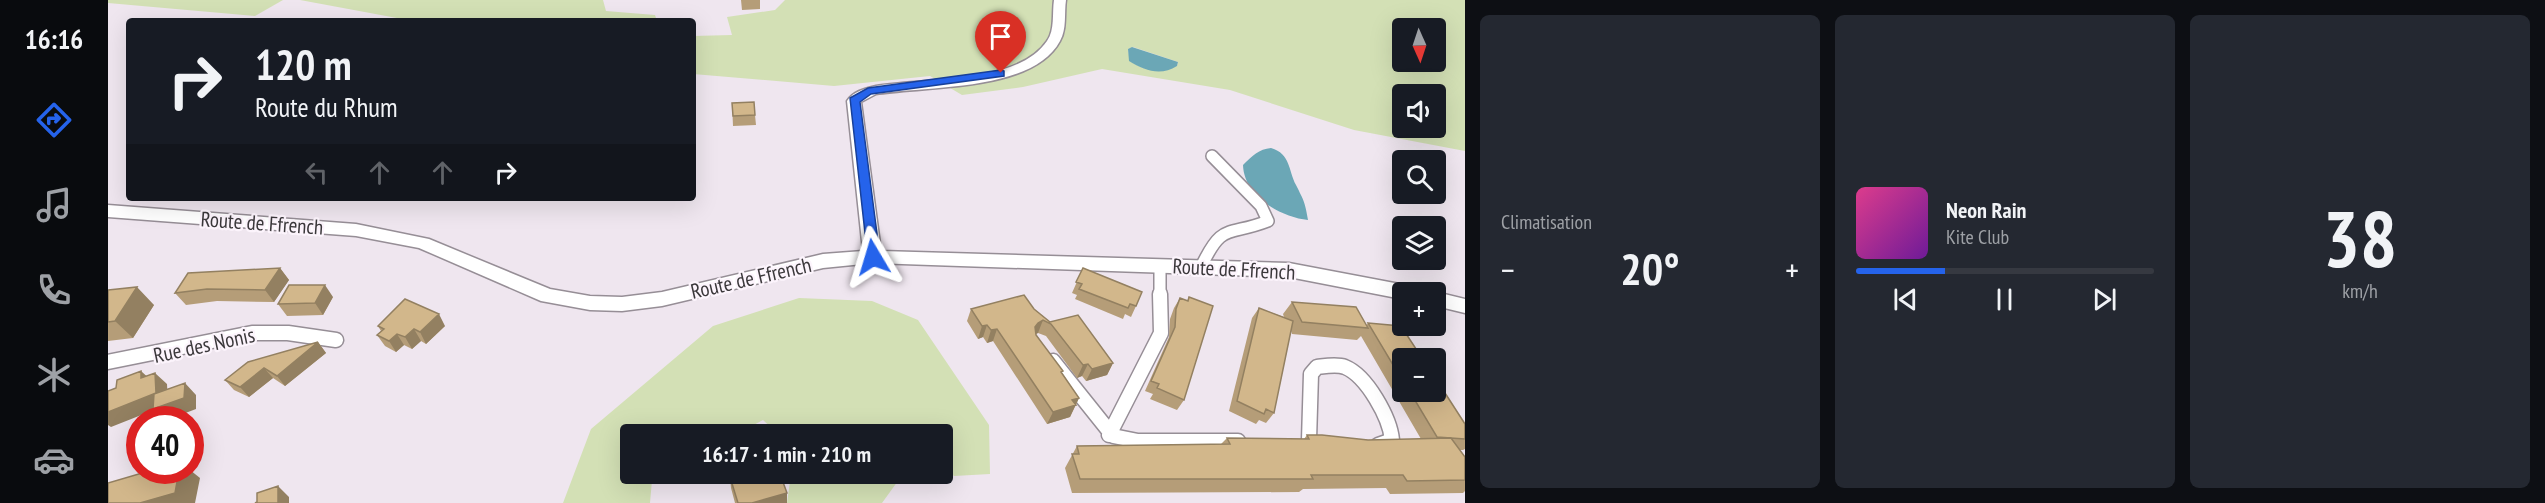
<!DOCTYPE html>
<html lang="fr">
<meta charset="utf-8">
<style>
:root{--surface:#171b24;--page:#242831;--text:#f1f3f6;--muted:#9ea1a6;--line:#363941;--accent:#2563eb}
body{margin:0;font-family:"PT Sans Narrow",sans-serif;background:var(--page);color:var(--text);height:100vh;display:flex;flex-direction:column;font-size:22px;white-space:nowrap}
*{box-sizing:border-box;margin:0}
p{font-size:20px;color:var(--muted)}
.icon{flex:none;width:33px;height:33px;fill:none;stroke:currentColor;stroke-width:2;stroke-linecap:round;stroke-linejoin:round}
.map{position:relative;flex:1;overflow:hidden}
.drawer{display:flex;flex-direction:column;gap:15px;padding:15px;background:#0d0f14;width:1080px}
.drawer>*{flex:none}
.hud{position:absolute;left:18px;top:18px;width:570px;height:183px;border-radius:6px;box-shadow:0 6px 24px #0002;background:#171b24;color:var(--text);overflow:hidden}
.needle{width:39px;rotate:177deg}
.controls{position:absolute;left:1284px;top:18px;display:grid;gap:12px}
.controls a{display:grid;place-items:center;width:54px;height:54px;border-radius:6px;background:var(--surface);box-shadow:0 6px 24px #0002;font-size:30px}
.speed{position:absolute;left:18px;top:406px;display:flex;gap:12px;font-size:30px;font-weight:700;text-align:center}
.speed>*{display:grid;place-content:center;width:78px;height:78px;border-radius:50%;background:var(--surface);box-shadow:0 6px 24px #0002;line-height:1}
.speed .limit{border:9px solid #d22;background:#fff;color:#111}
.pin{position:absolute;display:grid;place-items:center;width:51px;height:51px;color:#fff;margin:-62px -26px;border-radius:50% 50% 50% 0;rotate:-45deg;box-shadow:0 0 6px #0007}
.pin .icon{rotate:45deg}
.me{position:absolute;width:66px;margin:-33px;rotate:353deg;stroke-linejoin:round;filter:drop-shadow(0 0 4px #0008)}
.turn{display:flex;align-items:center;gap:21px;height:126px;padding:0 30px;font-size:27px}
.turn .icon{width:78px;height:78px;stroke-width:2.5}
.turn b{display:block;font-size:42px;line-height:51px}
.lanes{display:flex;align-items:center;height:57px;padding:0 30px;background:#0003;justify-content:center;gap:30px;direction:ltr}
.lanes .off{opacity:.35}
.big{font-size:45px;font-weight:700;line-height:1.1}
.drawer .tile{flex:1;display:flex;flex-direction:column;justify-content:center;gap:9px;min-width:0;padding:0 21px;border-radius:9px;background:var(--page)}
.drawer .dial{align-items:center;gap:0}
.dial b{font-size:78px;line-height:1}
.song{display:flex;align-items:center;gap:18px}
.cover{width:72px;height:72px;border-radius:9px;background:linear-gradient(135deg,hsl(330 70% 55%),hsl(280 70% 35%))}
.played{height:6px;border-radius:3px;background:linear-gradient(90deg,var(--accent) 30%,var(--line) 30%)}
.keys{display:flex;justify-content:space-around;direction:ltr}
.heat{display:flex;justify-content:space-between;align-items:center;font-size:33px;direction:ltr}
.drawer .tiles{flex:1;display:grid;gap:15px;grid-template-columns:repeat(3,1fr)}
.trip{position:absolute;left:512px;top:424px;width:333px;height:60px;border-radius:6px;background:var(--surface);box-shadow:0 6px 24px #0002;font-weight:700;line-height:60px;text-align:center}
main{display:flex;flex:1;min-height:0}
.menu{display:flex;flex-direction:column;width:108px;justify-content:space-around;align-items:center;background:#090b0e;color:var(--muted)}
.menu .icon{width:42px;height:42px}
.menu .active{color:var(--accent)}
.menu b{font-size:27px;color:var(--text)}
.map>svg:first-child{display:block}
.green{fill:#d3e0b5;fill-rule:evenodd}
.water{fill:#6ba7b6}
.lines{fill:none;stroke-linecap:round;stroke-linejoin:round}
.street-far1-casing{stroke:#968e96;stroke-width:14}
.street-casing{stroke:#968e96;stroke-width:17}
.secondary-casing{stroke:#968e96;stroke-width:3}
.street-far1{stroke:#fff;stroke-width:11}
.street{stroke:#fff;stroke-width:14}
.secondary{fill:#fff;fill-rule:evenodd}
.wall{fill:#b59d78}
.shaded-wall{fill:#938061}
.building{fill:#d2b78b;stroke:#938061;stroke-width:1.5}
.route{fill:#2563eb;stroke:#184099;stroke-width:1.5}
.labels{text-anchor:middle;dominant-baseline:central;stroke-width:4.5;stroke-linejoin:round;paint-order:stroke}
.street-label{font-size:21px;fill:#3b383b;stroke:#fcf4fc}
</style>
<main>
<nav class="menu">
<b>16:16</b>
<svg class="icon active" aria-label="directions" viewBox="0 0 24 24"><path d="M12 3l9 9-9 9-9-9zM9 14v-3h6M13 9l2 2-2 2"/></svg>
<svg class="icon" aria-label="music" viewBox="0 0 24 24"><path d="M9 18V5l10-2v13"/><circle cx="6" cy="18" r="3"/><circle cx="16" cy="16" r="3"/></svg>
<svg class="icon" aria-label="phone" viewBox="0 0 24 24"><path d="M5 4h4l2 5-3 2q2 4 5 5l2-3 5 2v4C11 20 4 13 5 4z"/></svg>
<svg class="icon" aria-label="climate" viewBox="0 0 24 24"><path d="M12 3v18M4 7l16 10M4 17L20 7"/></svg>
<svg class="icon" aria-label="car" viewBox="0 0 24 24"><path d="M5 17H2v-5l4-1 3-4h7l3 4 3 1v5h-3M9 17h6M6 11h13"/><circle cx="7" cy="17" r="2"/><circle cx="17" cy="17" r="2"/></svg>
</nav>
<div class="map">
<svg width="1357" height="503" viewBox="0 0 1357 503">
<rect width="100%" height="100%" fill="#efe6ef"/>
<path class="green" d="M0,0h175l-28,16 -147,-13z
M192,0h303l3,11 49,4 2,6h-244z
M677,0h680v151l-111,-21 -124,-40 -128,-21 -79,18 -61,8 -32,-19 -96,10 -141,-12v-38l39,-1 -5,-18 48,-7zM1294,28h34v34h-34zM1025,47l45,15 -1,4c-21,5 -28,7 -47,-5l-2,-12zM1294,94h34v34h-34z
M691,298l73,3 46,19 71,105 1,49 -36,2 -12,-11v-30h-163l-16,-15 -28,15h-105v39h33l-11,6 -2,23h-87l28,-74 122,-103z
M683,474h112l-21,29h-95z"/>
<path class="water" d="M1024,47l46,15 -1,4c-16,10 -32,5 -48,-5l-1,-12z
M1163,148c20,6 17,22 25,37 8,16 9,17 12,35 -28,-3 -64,-24 -65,-55 9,-9 16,-16 28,-17z"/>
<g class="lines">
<defs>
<path id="street-far1" d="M1052,266v29
M1093,267c22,-46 26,-30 67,-46l-7,-15 -49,-50"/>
<path id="street" d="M945,361l60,75 25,5h100
M0,362l144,-29h36l48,7
M1001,435l52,-102 -1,-39
M1201,440l2,-66 6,-7c9,-1 20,-3 28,0 22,9 45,51 47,73l-14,5"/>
<path id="secondary" d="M946,0h12c-2,13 1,29 -6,41 -27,51 -134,45 -184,53l-15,8 20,149 408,12 116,22 7,2 2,5h-12v7l-113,-22 -416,-14 -50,5 -161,38 -40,5 -32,-1 -49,-9 -122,-53 -63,-12 -248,-19v-12l248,19 73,15 121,50 40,7 32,1 40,-5 161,-38 40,-3 -16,-150c7,-10 17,-12 29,-15 47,-8 141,-1 171,-45 8,-11 5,-28 7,-41z
M1326,292h2l29,7v14l-29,-7z"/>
</defs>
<use href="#street-far1" class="street-far1-casing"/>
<use href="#street" class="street-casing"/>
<use href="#secondary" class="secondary-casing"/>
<use href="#street-far1" class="street-far1"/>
<use href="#street" class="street"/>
<use href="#secondary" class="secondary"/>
</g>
<path class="wall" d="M633,0h19v9l-18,1z
M624,103l23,12 1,10 -23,1z
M172,268l9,12 -15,22 -57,-1 -31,4 -11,-12z
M975,268l53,38 -5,11 -6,-3 -2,5 -48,-20 2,-4 -5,-2z
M0,290l46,15 -21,33 -25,3z
M225,297l-10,18 -36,1 -9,-12z
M1081,297l-5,103 -7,10 -27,-11 3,-5 -8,-3 24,-54 1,-18 4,-11 6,-10 7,3z
M1184,302l74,24 2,-3 34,35v34h34l29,32v25l-2,1h-3l5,7v34l-2,2 -73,1 -4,-6 -83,1 -4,3 -227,1 -7,-25 12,-22 144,-2 6,-6 77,1 3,-4 61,5 53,-1 -60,-103 -4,4 -65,-6 -1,-3 -17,82 -8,10 -7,-3 -3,4 -27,-13 23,-93 7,-10 25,9 -1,-3z
M863,309h63l16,13 63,41 -6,12 -21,6 -4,-5 -5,2 -31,-42 -8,-3 -2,1 43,64 -9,19 -23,7 -54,-83 -6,2 -4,-6 -5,2 -11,-18z
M270,326h67l-19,18 -5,-3 -9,8 -8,-4 -8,7 -11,-6 -8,-11 4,-4z
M210,342l8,11 -41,33 -12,-8 -24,19 -15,-7 -9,-10z
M622,477l57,26h-52l-4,-15z"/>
<path class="shaded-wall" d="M172,268l9,12 -15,22 -9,-12z
M217,285l8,12 -10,18 -8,-12z
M29,287l17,18 -21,33 -18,-17z
M331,314l6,12 -19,18 -6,-12z
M935,320l-5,13 -5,2 2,-8 3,-4z
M879,325l-4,12 -5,2 4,-13z
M306,329l7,12 -9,8 -7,-12z
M889,329l-4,12 -6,2 4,-13z
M289,334l7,11 -8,7 -7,-11z
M210,342l8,11 -41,33 -8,-10z
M1005,363l-6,12 -21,6 6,-12z
M980,364l-6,12 -5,2 6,-13z
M156,368l9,10 -24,19 -9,-10z
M33,371l12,11 -12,-4z
M47,373l12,11 1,19 17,-20 11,12v14l-29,11h-2l-11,-10 -43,17 -3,-2v-13z
M971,398l-9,19 -23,7 6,-12 19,-12z
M82,470l10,8 -5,25h-55l39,-32h11z
M170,486l11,11v6h-11z
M679,493v10h-35z"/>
<path class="building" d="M646,102l1,13 -22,1 -1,-13z
M172,268l-15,22 -58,-1 -32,4 13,-20z
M975,268l59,24 -6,14 -6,-2 -2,4 -49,-19 3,-5 -6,-2z
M181,285h36l-10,18 -37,1z
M29,287l-22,34 -7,1v-32z
M916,295l10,14 16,13 28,-7 35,48 -21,6 -4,-5 -5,1 -32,-41 -8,-4 -5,3 -3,4 1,8 27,36 -2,1 18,26 -7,2 4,5 -23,7 -56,-83 -6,1 -4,-5 -5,1 -11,-17z
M1081,297l24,9 -29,94 -27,-12 2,-4 -8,-3 24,-54 1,-18 4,-11 8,3z
M297,299l34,15 -19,18 -6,-3 -9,8 -8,-3 -8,7 -12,-6 7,-6 -6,-3z
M1184,302l64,5 12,21 -66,-6z
M1151,308l34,13 -19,92 -8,-4 -2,5 -27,-13z
M1260,323l33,3 21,32h-20v22z
M210,342l-41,34 -13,-8 -24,19 -15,-7 23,-18z
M33,371v7l14,-5 1,20 -48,19v-21l8,-3 1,-8z
M1328,379l29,45v15l-28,-2 -27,-45h26z
M77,383l-1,15 -31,11 1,-15z
M1199,435h15l46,5 83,-2 14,19v23l-58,1 -4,-6h-92l2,4h-233l-8,-25h7l-2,-8 153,-2 -3,-6 82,1z
M41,471h30l-4,22 -35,10h-32v-20z
M632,474h40l7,19 -35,10h-14l-8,-26z
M170,486v17h-23l2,-1v-9z"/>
<path class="route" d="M893,70l3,1v5l-133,18 -11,8 20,155 -2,3h-10l-18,-162 18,-10z"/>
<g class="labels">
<g class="street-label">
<text transform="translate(154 223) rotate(4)">Route de Ffrench</text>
<text transform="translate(1126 269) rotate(3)">Route de Ffrench</text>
<text transform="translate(643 278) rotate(-13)">Route de Ffrench</text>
<text transform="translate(96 345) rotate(-12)">Rue des Nonis</text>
</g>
</g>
</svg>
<div class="controls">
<a><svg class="needle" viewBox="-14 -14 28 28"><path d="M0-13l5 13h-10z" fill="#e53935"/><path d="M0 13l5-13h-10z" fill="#9ea1a6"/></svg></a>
<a><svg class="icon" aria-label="sound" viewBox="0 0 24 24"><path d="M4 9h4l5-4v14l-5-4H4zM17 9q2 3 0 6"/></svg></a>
<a><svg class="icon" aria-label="search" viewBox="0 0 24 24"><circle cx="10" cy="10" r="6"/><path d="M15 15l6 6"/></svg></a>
<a><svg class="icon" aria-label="layers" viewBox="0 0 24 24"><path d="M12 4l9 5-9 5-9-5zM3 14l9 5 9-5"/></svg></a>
<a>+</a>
<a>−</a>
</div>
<div class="speed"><div class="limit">40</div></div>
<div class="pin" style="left:893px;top:73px;background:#d93025"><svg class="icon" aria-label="arrive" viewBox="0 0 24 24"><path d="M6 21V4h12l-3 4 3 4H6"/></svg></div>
<svg class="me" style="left:765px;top:257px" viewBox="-20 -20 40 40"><path d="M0-17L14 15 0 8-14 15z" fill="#2563eb" stroke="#fff" stroke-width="4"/></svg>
<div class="trip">16:17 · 1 min · 210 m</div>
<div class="hud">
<div class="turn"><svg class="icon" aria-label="right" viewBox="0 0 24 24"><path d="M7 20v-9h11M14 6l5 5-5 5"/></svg><div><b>120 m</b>Route du Rhum</div></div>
<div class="lanes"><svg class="icon off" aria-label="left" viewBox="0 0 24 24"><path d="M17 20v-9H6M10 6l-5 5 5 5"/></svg><svg class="icon off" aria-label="ahead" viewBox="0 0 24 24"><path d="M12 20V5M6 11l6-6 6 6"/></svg><svg class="icon off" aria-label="ahead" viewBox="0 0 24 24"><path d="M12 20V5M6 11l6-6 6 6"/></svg><svg class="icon" aria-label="right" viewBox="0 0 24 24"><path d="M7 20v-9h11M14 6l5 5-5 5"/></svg></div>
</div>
</div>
<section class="drawer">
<div class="tiles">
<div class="tile"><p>Climatisation</p>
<div class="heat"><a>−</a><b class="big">20°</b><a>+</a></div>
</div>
<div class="tile">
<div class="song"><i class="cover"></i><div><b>Neon Rain</b><p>Kite Club</p></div></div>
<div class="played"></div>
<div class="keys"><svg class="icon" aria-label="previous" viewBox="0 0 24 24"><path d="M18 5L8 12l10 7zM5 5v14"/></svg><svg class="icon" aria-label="pause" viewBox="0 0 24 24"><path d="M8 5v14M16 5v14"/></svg><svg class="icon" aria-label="next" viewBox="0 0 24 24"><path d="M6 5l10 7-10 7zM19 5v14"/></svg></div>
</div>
<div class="tile dial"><b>38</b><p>km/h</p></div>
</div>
</section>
</main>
